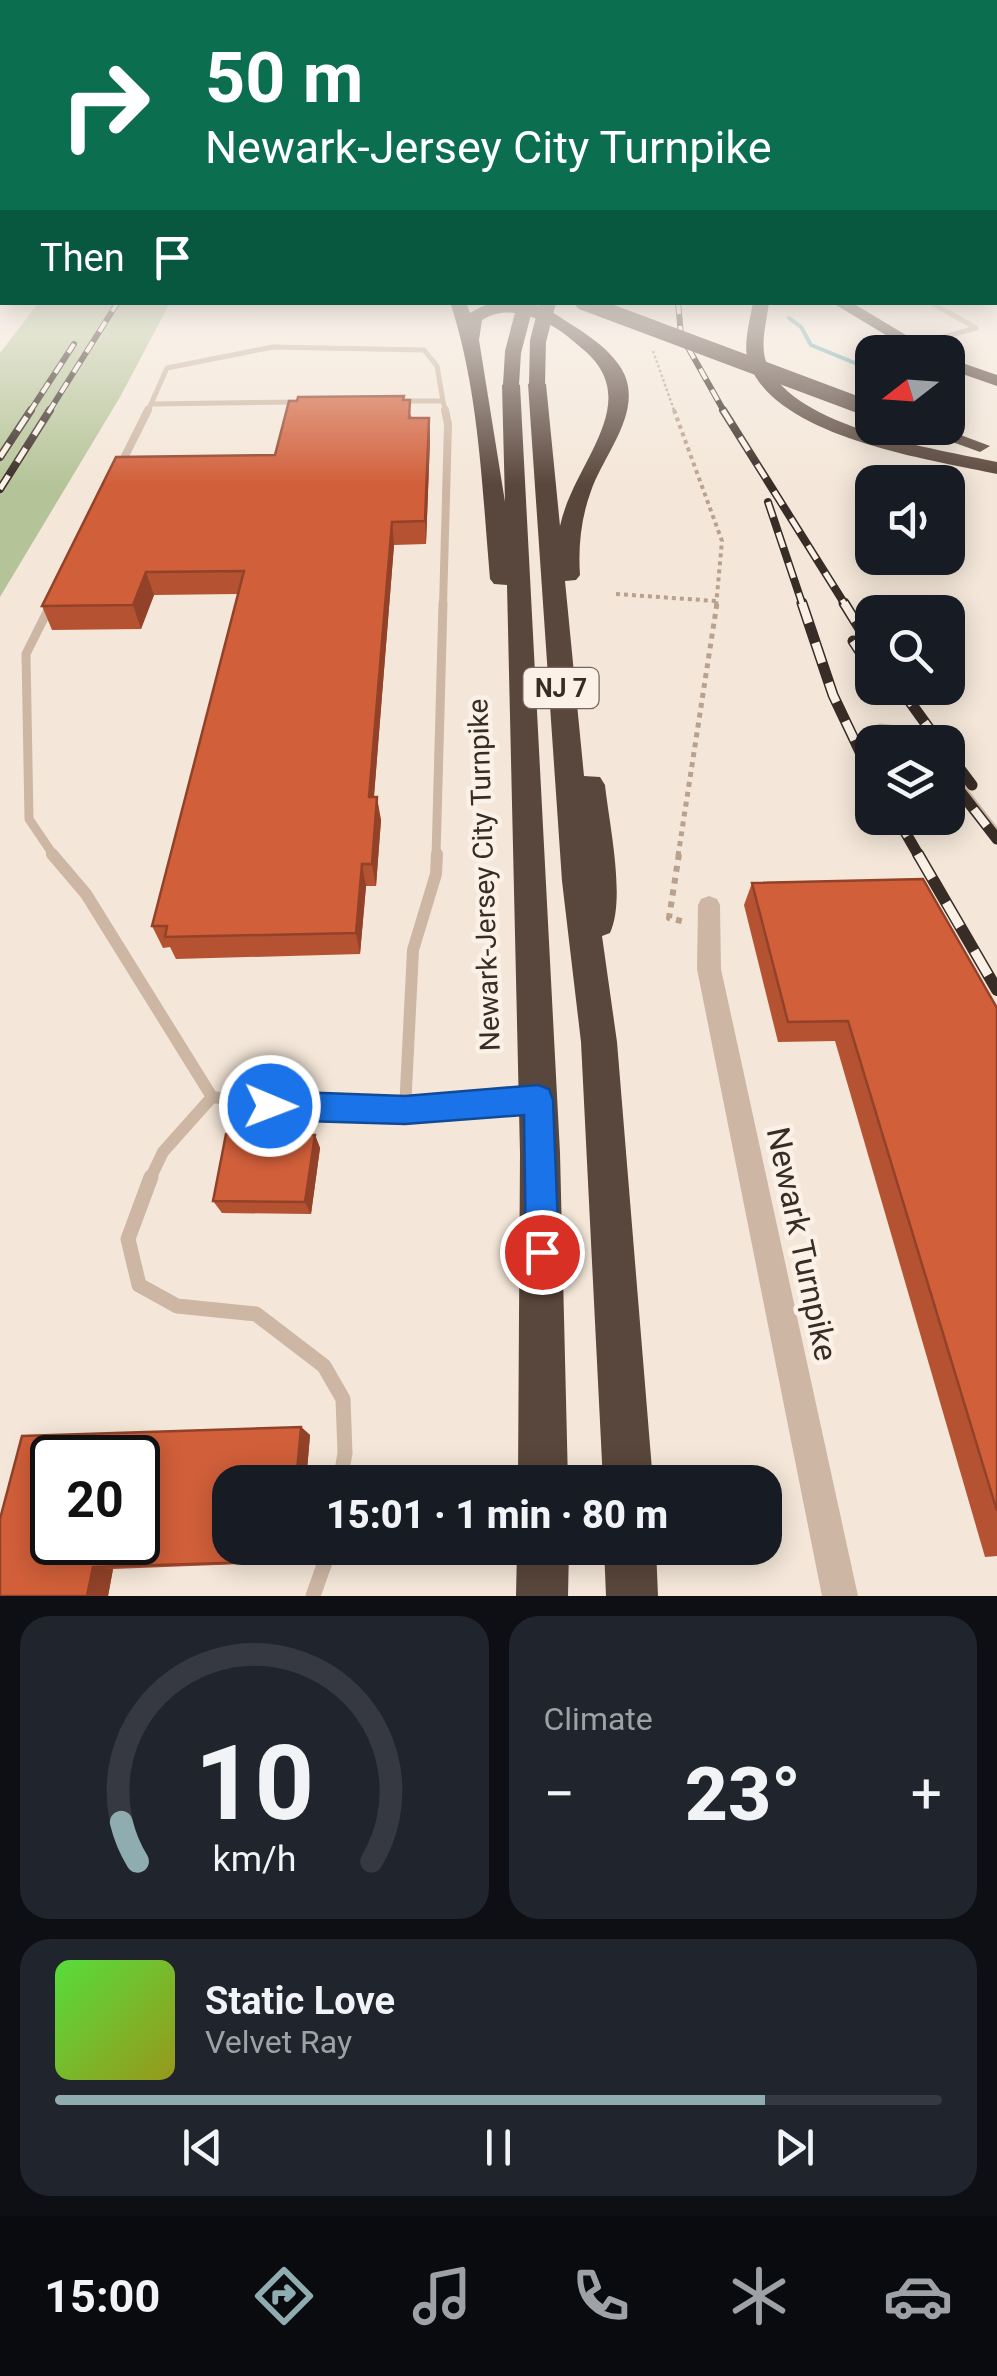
<!DOCTYPE html>
<meta charset="utf-8">
<style>
:root{--surface:#171b24;--page:#20242c;--text:#f1f3f6;--muted:#9ea1a6;--line:#363941;--accent:#8fadb1}
body{margin:0;font-family:Roboto,sans-serif;background:var(--page);color:var(--text);height:100vh;display:flex;flex-direction:column;font-size:38px;white-space:nowrap}
*{box-sizing:border-box;margin:0}
p{font-size:32px;color:var(--muted)}
.icon{flex:none;width:55px;height:55px;fill:none;stroke:currentColor;stroke-width:2;stroke-linecap:round;stroke-linejoin:round}
.map{position:relative;height:1596px;overflow:hidden}
.details{display:flex;flex-direction:column;gap:20px;padding:20px;background:#0d0f14;flex:1}
.details>*{flex:none}
.guide{position:absolute;left:0px;top:0px;width:998px;height:305px;box-shadow:0 5px 25px #0003;background:#0b6e4f;color:#fff;overflow:hidden}
.needle{width:65px;rotate:253deg}
.buttons{position:absolute;left:855px;top:335px;display:grid;gap:20px}
.buttons a{display:grid;place-items:center;width:110px;height:110px;border-radius:20px;background:var(--surface);box-shadow:0 5px 25px #0003;font-size:50px}
.speed{position:absolute;left:30px;top:1435px;display:flex;gap:20px;font-size:50px;font-weight:700;text-align:center}
.speed>*{display:grid;place-content:center;width:130px;height:130px;border-radius:50%;background:var(--surface);box-shadow:0 5px 25px #0003;line-height:1}
.speed .limit{border:5px solid #111;border-radius:15px;background:#fff;color:#111}
.pin{position:absolute;display:grid;place-items:center;width:85px;height:85px;color:#fff;margin:-42px;border:5px solid #fff;border-radius:50%;box-shadow:0 2px 10px #0007}
.me{position:absolute;width:110px;margin:-55px;rotate:91deg;stroke-linejoin:round;filter:drop-shadow(0 0 8px #0008)}
.turn{display:flex;align-items:center;gap:35px;height:210px;padding:0 40px;font-size:45px}
.turn .icon{width:130px;height:130px;stroke-width:2.5}
.turn b{display:block;font-size:70px;line-height:85px}
.then{display:flex;align-items:center;height:95px;padding:0 40px;background:#0003;gap:20px;font-size:38px}
.big{font-size:75px;font-weight:800;line-height:1.1}
.details .widget{flex:1;display:flex;flex-direction:column;justify-content:center;gap:15px;min-width:0;padding:0 35px;border-radius:30px;background:var(--page)}
.details .dial{align-items:center;gap:0}
.dial svg{height:260px;overflow:visible;fill:none;stroke:var(--line);stroke-width:7;stroke-linecap:round;text-anchor:middle}
.dial text{fill:var(--text);stroke:none}
.song{display:flex;align-items:center;gap:30px}
.cover{width:120px;height:120px;border-radius:15px;background:linear-gradient(135deg,hsl(110 70% 55%),hsl(60 70% 35%))}
.played{height:10px;border-radius:5px;background:linear-gradient(90deg,var(--accent) 80%,var(--line) 80%)}
.keys{display:flex;justify-content:space-around;direction:ltr}
.heat{display:flex;justify-content:space-between;align-items:center;font-size:55px;direction:ltr}
.details .tiles{flex:1;display:grid;gap:20px;grid-template-columns:1fr 1fr}
.widget:last-child{grid-column:span 2}
.trip{position:absolute;left:212px;top:1465px;width:570px;height:100px;border-radius:30px;background:var(--surface);box-shadow:0 5px 25px #0003;font-weight:800;line-height:100px;text-align:center}
.tabs{display:flex;height:160px;justify-content:space-around;align-items:center;background:#090b0e;color:var(--muted)}
.tabs .icon{width:70px;height:70px}
.tabs .on{color:var(--accent)}
.tabs b{font-size:45px;color:var(--text)}
.map>svg:first-child{display:block}
.green{fill:#b5c498}
.lines{fill:none;stroke-linecap:round;stroke-linejoin:round}
.stream{stroke:#75b1b3;stroke-width:4}
.path-far3{stroke:#b9a18e;stroke-width:2.5;stroke-dasharray:2.5 2.5;stroke-linecap:butt}
.path-far2{stroke:#b9a18e;stroke-width:4;stroke-dasharray:4 4;stroke-linecap:butt}
.path-far1{stroke:#b9a18e;stroke-width:5;stroke-dasharray:5 5;stroke-linecap:butt}
.path{stroke:#b9a18e;stroke-width:6;stroke-dasharray:6 6;stroke-linecap:butt}
.lane-far4{stroke:#cdb7a4;stroke-width:5}
.lane-far3{stroke:#cdb7a4;stroke-width:8}
.lane-far2{stroke:#cdb7a4;stroke-width:9}
.lane-far1{stroke:#cdb7a4;stroke-width:12}
.lane{stroke:#cdb7a4;stroke-width:15}
.street{fill:#cdb7a4;fill-rule:evenodd}
.highway{fill:#59463c;fill-rule:evenodd}
.rail-far3-casing{stroke:#382c26;stroke-width:6}
.rail-far2-casing{stroke:#382c26;stroke-width:8}
.rail-far1-casing{stroke:#382c26;stroke-width:11}
.rail-casing{stroke:#382c26;stroke-width:12}
.rail-far3{stroke:#fbf1e6;stroke-width:4;stroke-dasharray:12;stroke-linecap:butt}
.rail-far2{stroke:#fbf1e6;stroke-width:5;stroke-dasharray:16;stroke-linecap:butt}
.rail-far1{stroke:#fbf1e6;stroke-width:8;stroke-dasharray:21;stroke-linecap:butt}
.rail{stroke:#fbf1e6;stroke-width:9;stroke-dasharray:28;stroke-linecap:butt}
.highway-bridge{stroke:#59463c;stroke-width:16}
.wall{fill:#b45232}
.shaded-wall{fill:#924229}
.building{fill:#d15f3a;stroke:#924229;stroke-width:2.5;fill-rule:evenodd}
.route{fill:#1a73e8;stroke:#114b97;stroke-width:2.5}
.labels{text-anchor:middle;dominant-baseline:central;stroke-width:9;stroke-linejoin:round;paint-order:stroke}
.shield{fill:#fbf1e6;stroke:#726760;stroke-width:2.5}
.shield-label{font-size:25px;font-weight:bold;fill:#382c26}
.street-label{font-size:28px;fill:#382c26;stroke:#fbf1e6}
.near-street-label{font-size:32px;fill:#382c26;stroke:#fbf1e6}
</style>
<div class="map">
<svg width="997" height="1596" viewBox="0 0 997 1596">
<rect width="100%" height="100%" fill="#f4e7d9"/>
<path class="green" d="M39,302l131,1 -50,94 -120,200v-244z"/>
<g class="lines">
<path class="stream" d="M789,318l12,9 10,18 61,25
M948,407l5,5"/>
<path class="path-far3" d="M653,351l22,62"/>
<path class="path-far2" d="M674,410l48,131 -6,65
M616,594l100,7"/>
<path class="path-far1" d="M678,856l39,-253"/>
<path class="path" d="M679,854l-10,64 16,4"/>
<path class="lane-far4" d="M912,346l64,-18 -46,-26
M397,401h46l3,12
M151,404l16,-36 106,-21 151,3 13,16 6,35
M147,413l4,-9 149,-2"/>
<path class="lane-far3" d="M120,466l28,-56
M443,606l5,-182 -3,-14"/>
<path class="lane-far2" d="M50,606l-24,48 3,165 25,37
M880,728l17,2 21,12
M948,771l49,63
M436,856l7,-253"/>
<path class="lane-far1" d="M52,854l34,40 126,203c107,13 213,11 320,3
M405,1110l8,-160 23,-76 1,-20
M150,1179l13,-27 49,-55"/>
<path class="lane" d="M151,1177l-23,62 11,46 38,21 79,8 68,52 19,33 2,54 -5,29
M313,1596l17,-48"/>
<path class="street" d="M709,896l8,3 3,6 1,64 137,627h-36l-125,-627 1,-64 3,-6z"/>
<path class="highway" d="M450,302h16l4,11c27,-17 60,-15 85,1 23,15 51,30 66,54 25,41 -17,85 -30,123 -10,27 -13,56 -11,84l-4,5 -11,1 19,195 16,1 5,8c4,38 21,114 5,148l-8,3 15,106 36,440h-50l-22,-440 -19,-161 -34,-497 9,-5 9,5 14,142c14,-66 89,-126 19,-180 -9,-8 -20,-17 -32,-23 -21,-9 -43,-17 -65,-3l-3,20 26,162 -3,-117 9,-5 9,5 40,768 8,329h-50l2,-329 -13,-568 -13,-1 -4,-5c-8,-92 -11,-189 -40,-277z
M753,302h16c-2,19 -10,44 -2,62 27,64 169,85 230,98v12c-69,-15 -219,-36 -248,-110 -7,-18 1,-43 4,-62z
M831,302h20l83,50h-20z
M948,358l49,17v11l-49,-17z
M914,428h28l48,18 -10,6z
M517,1548h52l-1,48h-52z
M604,1548h52l2,48h-52z"/>
<defs>
<path id="rail-far3" d="M678,302l3,33 44,78
M29,413l45,-69
M48,413l70,-111"/>
<path id="rail-far2" d="M723,410l123,196
M0,457l31,-47
M0,489l50,-79
M768,502l35,104"/>
<path id="rail-far1" d="M802,603l31,92 39,82
M844,603l28,45
M853,641l19,29
M900,688l39,54
M948,753l24,32
M948,776l49,63
M897,818l22,38"/>
<path id="rail" d="M918,854l79,136"/>
</defs>
<use href="#rail-far3" class="rail-far3-casing"/>
<use href="#rail-far2" class="rail-far2-casing"/>
<use href="#rail-far1" class="rail-far1-casing"/>
<use href="#rail" class="rail-casing"/>
<use href="#rail-far3" class="rail-far3"/>
<use href="#rail-far2" class="rail-far2"/>
<use href="#rail-far1" class="rail-far1"/>
<use href="#rail" class="rail"/>
<path class="highway-bridge" d="M583,302l289,108
M537,384l1,-43 10,-39
M511,385l2,-33 13,-50"/>
</g>
<path class="wall" d="M404,400l8,18h17l1,22 -4,104 -32,1 -20,252 7,23 -5,66h-10l-6,68 -184,5 -6,-12 -7,1 -11,-22 86,-332 -84,1 -13,34 -89,1 -10,-24 233,-151z
M752,883l245,125v548l-12,1 -150,-516 -57,1 -34,-137z
M315,1135l5,13 -9,66 -89,-1 -9,-12z
M301,1427l9,8 -4,47h-76l69,80 -186,7 -5,27h-108z"/>
<path class="shaded-wall" d="M429,418l1,22 -4,104 -1,-23z
M392,522l2,23 -22,275 -3,-23z
M146,572l8,23 -13,34 -8,-24z
M377,797l4,23 -5,66 -4,-22z
M362,864l4,22 -6,68 -4,-21z
M315,1135l5,13 -9,66 -6,-12z
M301,1427l9,8 -4,47h-10z
M290,1548h11l-2,14 -10,-1z
M93,1567l20,2 -5,27h-21z"/>
<path class="building" d="M404,396l-1,4h7l-1,18h20l-4,103 -33,1 -23,275h8l-5,67h-10l-6,69 -191,4 2,-11h-15l92,-355 -98,1 -13,33 -91,1 74,-149 159,-2 14,-54h8l1,-4z
M923,879l74,129v503l-149,-490 -60,1 -36,-139z
M226,1134l89,1 -10,67 -92,-1z
M301,1427l-5,55h-66v66h60l-1,13 -196,6 -6,29h-87v-77l22,-83zM52,1458h86v84h-86z"/>
<linearGradient id="sky" x2="0" y2="1"><stop stop-color="#7ab3d3"/><stop offset="0.54" stop-color="#faf4ee"/><stop offset="1" stop-color="#faf4ee" stop-opacity="0"/></linearGradient>
<rect width="997" height="485" fill="url(#sky)"/>
<path class="route" d="M538,1085l11,4 4,11 6,152 -5,12 -12,4 -11,-4 -5,-12 -2,-137 -119,9 -135,-4 -11,-4 -4,-10 4,-10 11,-5 135,5z"/>
<g class="labels">
<rect class="shield" x="523.5" y="668" width="75" height="40" rx="8"/>
<g class="shield-label">
<text x="561" y="688">NJ 7</text>
</g>
<g class="street-label">
<text transform="translate(484 875) rotate(-92)">Newark-Jersey City Turnpike</text>
</g>
<g class="near-street-label">
<text transform="translate(802 1244) rotate(78)">Newark Turnpike</text>
</g>
</g>
</svg>
<div class="buttons">
<a><svg class="needle" viewBox="-14 -14 28 28"><path d="M0-13l5 13h-10z" fill="#e53935"/><path d="M0 13l5-13h-10z" fill="#9ea1a6"/></svg></a>
<a><svg class="icon" aria-label="sound" viewBox="0 0 24 24"><path d="M4 9h4l5-4v14l-5-4H4zM17 9q2 3 0 6"/></svg></a>
<a><svg class="icon" aria-label="search" viewBox="0 0 24 24"><circle cx="10" cy="10" r="6"/><path d="M15 15l6 6"/></svg></a>
<a><svg class="icon" aria-label="layers" viewBox="0 0 24 24"><path d="M12 4l9 5-9 5-9-5zM3 14l9 5 9-5"/></svg></a>
</div>
<div class="speed"><div class="limit">20</div></div>
<div class="pin" style="left:542px;top:1252px;background:#d93025"><svg class="icon" aria-label="arrive" viewBox="0 0 24 24"><path d="M6 21V4h12l-3 4 3 4H6"/></svg></div>
<svg class="me" style="left:270px;top:1106px" viewBox="-20 -20 40 40"><circle r="17" fill="#1a73e8" stroke="#fff" stroke-width="3"/><path d="M0-11L8 9 0 5-8 9z" fill="#fff"/></svg>
<div class="trip">15:01 · 1 min · 80 m</div>
<div class="guide">
<div class="turn"><svg class="icon" aria-label="right" viewBox="0 0 24 24"><path d="M7 20v-9h11M14 6l5 5-5 5"/></svg><div><b>50 m</b>Newark-Jersey City Turnpike</div></div>
<div class="then">Then<svg class="icon" aria-label="arrive" viewBox="0 0 24 24"><path d="M6 21V4h12l-3 4 3 4H6"/></svg></div>
</div>
</div>
<section class="details">
<div class="tiles">
<div class="widget dial"><svg viewBox="0 0 100 80">
<path d="M14 69A42 42 0 1 1 86 69"/>
<path d="M14 69A42 42 0 0 1 9 57" stroke="#8fadb1"/>
<text x="50" y="56" font-size="32" font-weight="700">10</text>
<text x="50" y="72" font-size="11">km/h</text>
</svg></div>
<div class="widget"><p>Climate</p>
<div class="heat"><a>−</a><b class="big">23°</b><a>+</a></div>
</div>
<div class="widget">
<div class="song"><i class="cover"></i><div><b>Static Love</b><p>Velvet Ray</p></div></div>
<div class="played"></div>
<div class="keys"><svg class="icon" aria-label="previous" viewBox="0 0 24 24"><path d="M18 5L8 12l10 7zM5 5v14"/></svg><svg class="icon" aria-label="pause" viewBox="0 0 24 24"><path d="M8 5v14M16 5v14"/></svg><svg class="icon" aria-label="next" viewBox="0 0 24 24"><path d="M6 5l10 7-10 7zM19 5v14"/></svg></div>
</div>
</div>
</section>
<nav class="tabs">
<b>15:00</b>
<svg class="icon on" aria-label="directions" viewBox="0 0 24 24"><path d="M12 3l9 9-9 9-9-9zM9 14v-3h6M13 9l2 2-2 2"/></svg>
<svg class="icon" aria-label="music" viewBox="0 0 24 24"><path d="M9 18V5l10-2v13"/><circle cx="6" cy="18" r="3"/><circle cx="16" cy="16" r="3"/></svg>
<svg class="icon" aria-label="phone" viewBox="0 0 24 24"><path d="M5 4h4l2 5-3 2q2 4 5 5l2-3 5 2v4C11 20 4 13 5 4z"/></svg>
<svg class="icon" aria-label="climate" viewBox="0 0 24 24"><path d="M12 3v18M4 7l16 10M4 17L20 7"/></svg>
<svg class="icon" aria-label="car" viewBox="0 0 24 24"><path d="M5 17H2v-5l4-1 3-4h7l3 4 3 1v5h-3M9 17h6M6 11h13"/><circle cx="7" cy="17" r="2"/><circle cx="17" cy="17" r="2"/></svg>
</nav>
